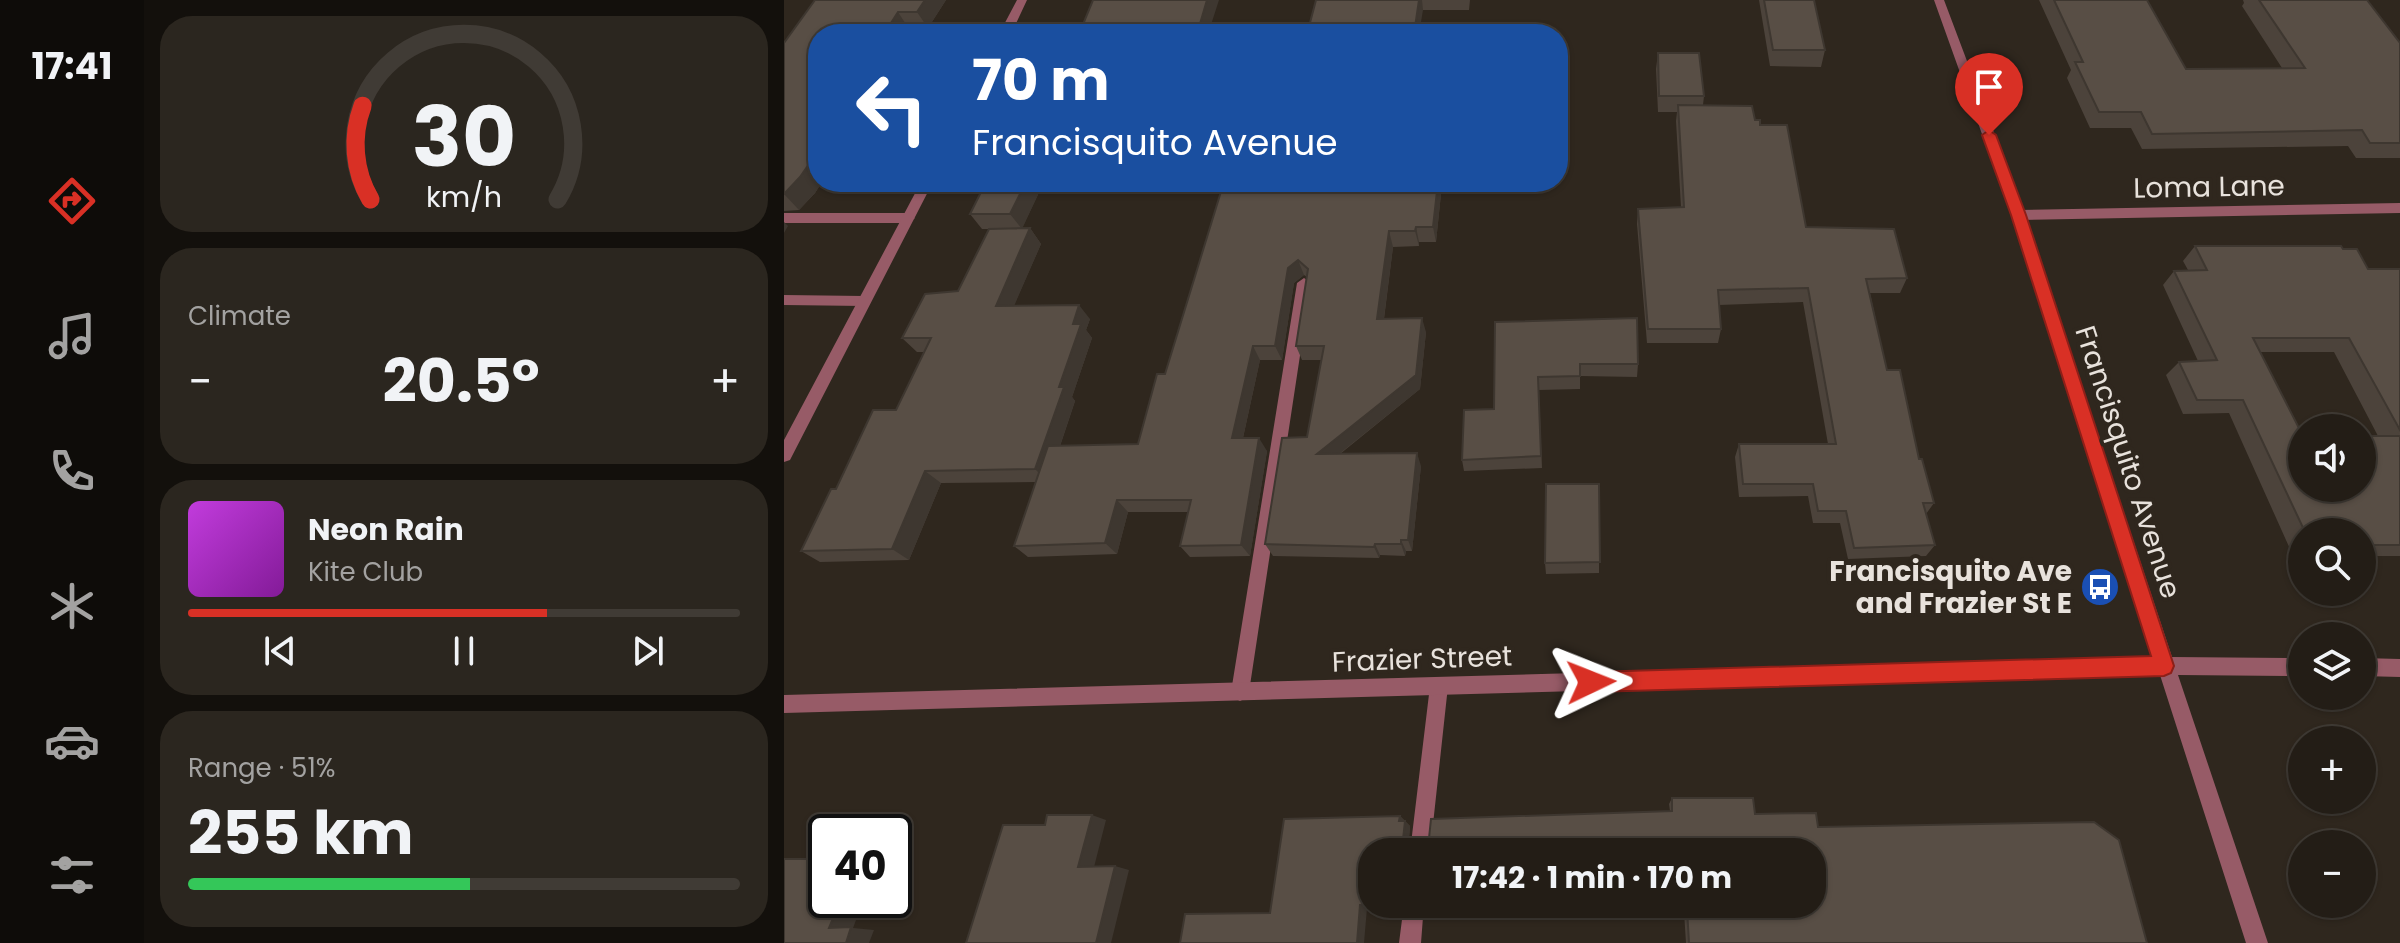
<!DOCTYPE html>
<meta charset="utf-8">
<style>
:root{--surface:#231d16;--page:#2b261f;--text:#f1f3f6;--muted:#a3a2a1;--line:#403b35;--accent:#d93025}
body{margin:0;font-family:Poppins,sans-serif;background:var(--page);color:var(--text);height:100vh;display:flex;flex-direction:column;font-size:30px;white-space:nowrap}
*{box-sizing:border-box;margin:0}
p{font-size:26px;color:var(--muted)}
.icon{flex:none;width:44px;height:44px;fill:none;stroke:currentColor;stroke-width:2;stroke-linecap:round;stroke-linejoin:round}
.map{position:relative;flex:1;overflow:hidden}
.side{display:flex;flex-direction:column;gap:16px;padding:16px;background:#13100c;width:640px}
.side>*{flex:none}
.top-card{position:absolute;left:24px;top:24px;width:760px;height:168px;border-radius:32px;box-shadow:0 2px 6px #0004,0 0 0 2px var(--line);background:#1a4fa0;color:#fff;overflow:hidden}
.buttons{position:absolute;left:1504px;top:414px;display:grid;gap:16px}
.buttons a{display:grid;place-items:center;width:88px;height:88px;border-radius:50%;background:var(--surface);box-shadow:0 2px 6px #0004,0 0 0 2px var(--line);font-size:40px}
.speed{position:absolute;left:24px;top:814px;display:flex;gap:16px;font-size:40px;font-weight:700;text-align:center}
.speed>*{display:grid;place-content:center;width:104px;height:104px;border-radius:50%;background:var(--surface);box-shadow:0 2px 6px #0004,0 0 0 2px var(--line);line-height:1}
.speed .limit{border:4px solid #111;border-radius:12px;background:#fff;color:#111}
.pin{position:absolute;display:grid;place-items:center;width:68px;height:68px;color:#fff;margin:-82px -34px;border-radius:50% 50% 50% 0;rotate:-45deg;box-shadow:0 0 8px #0007}
.pin .icon{rotate:45deg}
.me{position:absolute;width:88px;margin:-44px;rotate:88deg;stroke-linejoin:round;filter:drop-shadow(0 0 6px #0008)}
.turn{display:flex;align-items:center;gap:28px;height:168px;padding:0 32px;font-size:36px}
.turn .icon{width:104px;height:104px;stroke-width:2.5}
.turn b{display:block;font-size:56px;line-height:68px}
.big{font-size:60px;font-weight:700;line-height:1.1}
.side .widget{flex:1;display:flex;flex-direction:column;justify-content:center;gap:12px;min-width:0;padding:0 28px;border-radius:32px;background:var(--page)}
.side .dial{align-items:center;gap:0}
.dial svg{height:208px;overflow:visible;fill:none;stroke:var(--line);stroke-width:7;stroke-linecap:round;text-anchor:middle}
.dial text{fill:var(--text);stroke:none}
.song{display:flex;align-items:center;gap:24px}
.cover{width:96px;height:96px;border-radius:12px;background:linear-gradient(135deg,hsl(290 70% 55%),hsl(290 70% 35%))}
.played{height:8px;border-radius:4px;background:linear-gradient(90deg,var(--accent) 65%,var(--line) 65%)}
.keys{display:flex;justify-content:space-around;direction:ltr}
.heat{display:flex;justify-content:space-between;align-items:center;font-size:44px;direction:ltr}
.charge{height:12px;border-radius:6px;background:linear-gradient(90deg,#34c759 51%,var(--line) 0)}
.trip{position:absolute;left:574px;top:838px;width:468px;height:80px;border-radius:32px;background:var(--surface);box-shadow:0 2px 6px #0004,0 0 0 2px var(--line);font-weight:700;line-height:80px;text-align:center}
main{display:flex;flex:1;min-height:0}
.menu{display:flex;flex-direction:column;width:144px;justify-content:space-around;align-items:center;background:#0e0c09;color:var(--muted)}
.menu .icon{width:56px;height:56px}
.menu .on{color:var(--accent)}
.menu b{font-size:36px;color:var(--text)}
.map>svg:first-child{display:block}
.lines{fill:none;stroke-linecap:round;stroke-linejoin:round}
.service{fill:#975b67;fill-rule:evenodd}
.minor{fill:#975b67;fill-rule:evenodd}
.tertiary{fill:#975b67;fill-rule:evenodd}
.wall{fill:#4c433b;fill-rule:evenodd}
.shaded-wall{fill:#3e3730}
.building{fill:#584e45;stroke:#3e3730;stroke-width:2}
.route{fill:#d93025;stroke:#8d1f18;stroke-width:2}
.labels{text-anchor:middle;dominant-baseline:central;stroke-width:8;stroke-linejoin:round;paint-order:stroke}
.street-label{font-size:28px;fill:#e8e2dc;stroke:#2f271e}
.poi-label{font-size:28px;font-weight:bold;fill:#e8e2dc;stroke:#2f271e;text-anchor:end}
</style>
<main>
<nav class="menu">
<b>17:41</b>
<svg class="icon on" aria-label="directions" viewBox="0 0 24 24"><path d="M12 3l9 9-9 9-9-9zM9 14v-3h6M13 9l2 2-2 2"/></svg>
<svg class="icon" aria-label="music" viewBox="0 0 24 24"><path d="M9 18V5l10-2v13"/><circle cx="6" cy="18" r="3"/><circle cx="16" cy="16" r="3"/></svg>
<svg class="icon" aria-label="phone" viewBox="0 0 24 24"><path d="M5 4h4l2 5-3 2q2 4 5 5l2-3 5 2v4C11 20 4 13 5 4z"/></svg>
<svg class="icon" aria-label="climate" viewBox="0 0 24 24"><path d="M12 3v18M4 7l16 10M4 17L20 7"/></svg>
<svg class="icon" aria-label="car" viewBox="0 0 24 24"><path d="M5 17H2v-5l4-1 3-4h7l3 4 3 1v5h-3M9 17h6M6 11h13"/><circle cx="7" cy="17" r="2"/><circle cx="17" cy="17" r="2"/></svg>
<svg class="icon" aria-label="filters" viewBox="0 0 24 24"><path d="M4 7h16M4 17h16"/><circle cx="9" cy="7" r="2"/><circle cx="15" cy="17" r="2"/></svg>
</nav>
<section class="side">
<div class="widget dial"><svg viewBox="0 0 100 80">
<path d="M14 69A42 42 0 1 1 86 69"/>
<path d="M14 69A42 42 0 0 1 11 33" stroke="#d93025"/>
<text x="50" y="56" font-size="32" font-weight="700">30</text>
<text x="50" y="72" font-size="11">km/h</text>
</svg></div>
<div class="widget"><p>Climate</p>
<div class="heat"><a>−</a><b class="big">20.5°</b><a>+</a></div>
</div>
<div class="widget">
<div class="song"><i class="cover"></i><div><b>Neon Rain</b><p>Kite Club</p></div></div>
<div class="played"></div>
<div class="keys"><svg class="icon" aria-label="previous" viewBox="0 0 24 24"><path d="M18 5L8 12l10 7zM5 5v14"/></svg><svg class="icon" aria-label="pause" viewBox="0 0 24 24"><path d="M8 5v14M16 5v14"/></svg><svg class="icon" aria-label="next" viewBox="0 0 24 24"><path d="M6 5l10 7-10 7zM19 5v14"/></svg></div>
</div>
<div class="widget"><p>Range · 51%</p><b class="big">255 km</b><div class="charge"></div></div>
</section>
<div class="map">
<svg width="1616" height="943" viewBox="0 0 1616 943">
<rect width="100%" height="100%" fill="#2f271e"/>
<g class="lines">
<path class="service" d="M0,213h124l7,5 -7,5h-124z
M520,278l7,5 -62,409 -3,6 -6,3 -6,-3 -3,-6 66,-409z
M0,295l80,1 7,5 -7,5 -80,-1z
M655,677l6,3 3,6 -18,166h-20l20,-166 3,-6z
M620,904h20l-3,39h-22z"/>
<path class="minor" d="M233,0h10l-16,34h-12z
M137,182h12l-143,278 -6,2v-22z
M1616,203v10l-382,7 -7,-5 7,-5z"/>
<path class="tertiary" d="M1150,0h10l81,215 147,442 130,1v18l-124,-1 90,268h-22l-86,-268 -1376,38v-18l1370,-38 -143,-442z
M1578,658l38,1v18l-38,-1z"/>
</g>
<path class="wall" d="M31,0h131l-18,28 -19,1 -3,5h-88v148h4l-7,11 -16,17 -15,1v-168z
M532,0h154l-1,10h-46z
M975,0h55l11,50 -4,17 -51,-1z
M1255,0h108l39,69 96,-1 -40,-62 2,-3 -1,-3h124l33,43v115h-44l-8,-12 -206,3 -11,-21h-41l-23,-50 4,-8z
M874,53l46,43 -1,9 52,15 5,5 46,102 101,51 -7,15h-30l17,77 47,133 -8,11 9,31 -9,11 -78,3 -8,-36h-27l-5,-27 -69,1 -4,-40 4,-13h89l-25,-142 -84,3 2,24 -3,14h-71l-10,-119 1,-15 43,-2 -5,-86 1,-9h-19l-2,-43z
M202,182h55l2,2 -21,44h8l11,16 -27,61 76,14 -4,11 6,8 -20,59 3,4 -15,45 78,-2 27,-70 58,-189 218,9 -5,48h-17v4l-26,1 -9,72 42,13 -6,57 -80,65 81,12 -9,85h-6l-1,5 -25,-1 -1,3 -106,-2 -8,-12 42,-107 14,-77h-19l-6,-14 11,-69 -3,-2 -10,8 -12,77h-22l-17,78 24,13 -17,105 -60,1 -10,-11 8,-34h-60l-11,42 -89,3 -14,-11 22,-64 -95,1 -32,77 -89,2 -19,-11 35,-62 60,-79 28,-58h-7l-15,-14 56,-47 31,-62h-7l-12,-15z
M1411,246l173,23h32v287h-38v-24h-60v17h-12l-61,-136 -46,1 -17,-39 13,-13 19,-1 -35,-76 11,-14 14,-1 -5,-9zM1476,352h74l44,84 -76,52z
M711,322l143,42 -1,13 -57,-1v13l-41,1 3,78 -78,3 -2,-11 32,-51z
M815,484v89l-53,1 -1,-11z
M888,798l146,29 329,116h-461l-2,-31 -74,1 -1,-9h203l-440,-52v52h30l-1,3 -131,6 130,-97 10,10 -2,24h17l245,-39 -1,-7z
M639,904h101v2l-85,4 -5,-4h-7z"/>
<path class="shaded-wall" d="M141,0h21l-18,28 -11,-16z
M423,0h12l-11,34h-11z
M635,0h3l1,10 -4,24h-5z
M114,12l11,17 -3,5h-22z
M34,151v31h4l-7,11 -16,17 -15,-16z
M242,182h15l2,2 -21,45 -12,-15z
M654,182h1l2,12 -5,48 -3,-15z
M0,222l4,4 -4,7z
M632,227l3,15v4l-4,-15z
M246,228l11,16 -33,76 -12,-14z
M605,231l4,16 -11,86 -5,-14z
M514,260l6,15 -10,8 -12,77 -7,-14 13,-78z
M295,305l11,14 -4,11 6,8 -20,59 3,4 -27,81 -13,-13 24,-82 14,-63z
M638,318l4,14 -6,57 -96,77 -7,-12z
M469,346l7,14 -20,91 -8,-13z
M475,438l8,13 -17,105 -9,-11z
M633,453l4,13 -9,85 -4,-11z
M141,471l16,12 -32,77 -17,-11z
M333,500l11,12 -11,42 -12,-11z
M617,540l5,11 -1,5 -4,-12z
M591,544l5,11 -1,3 -5,-11z
M308,815l14,5 -13,51 -15,-4z
M616,816l10,10 -2,26 -6,-3z
M331,866l14,4 -18,73h-15z
M42,891v9h21l-4,10 16,2 -6,16 21,2 -5,13h-23l-17,-15 -10,-18z
M576,905l7,3 -3,35h-7z"/>
<path class="building" d="M31,0h110l-8,12h-19l-14,22h-66v117l-18,26 -16,17v-151z
M309,0h114l-10,34h-118z
M532,0h103l-5,34h-107z
M980,0h50l11,50h-52z
M1270,0h93l39,69 119,-1 -46,-68h108l33,43v100h-30l-8,-13 -210,4 -11,-22h-42l-24,-50h8z
M874,53h41l5,43h-45z
M894,105l74,1 3,14h5v5h27l19,102 88,2 13,49 -41,1 21,91h13l19,89h3l12,44h-11l12,42 -81,3 -8,-37h-28l-5,-27h-70l-4,-40h97l-28,-156 -90,2 3,39h-73l-10,-120 46,-2z
M202,182h40l-16,32h-40z
M579,182h75l-5,45h-17l-1,4h-26l-12,88 45,-1 -6,57 -99,79 100,-1 -9,87h-7v4h-26l-1,3 -109,-3 17,-106 25,-1 17,-91h-28l12,-77 -10,-9 -10,8 -13,78h-22l-21,92h27l-18,107 -61,1 11,-46h-74l-12,43 -91,3 34,-100 90,-2 19,-70h8l58,-189h140z
M246,228l-34,78 83,-1 -6,19h8l-22,63h5l-29,82 -110,2 -33,78 -91,2 30,-62h5l37,-79h23l35,-72h-29l23,-44 33,-3 31,-62z
M1411,246h146l2,3h14l11,20h32v161l-51,-92h-96l49,96v54h60v-52h38v109h-38v-13h-57l-62,-132h-46l-18,-38 38,-2 -43,-89 33,-1z
M853,318l1,46h-58v12l-42,1 3,79 -79,4 2,-50 30,-1 1,-87z
M762,484h53l1,78 -55,1z
M888,798h81l2,16 61,-1 2,14 276,-5 25,18 28,103h-458l-2,-34 -77,1v-6h202v-52h-440v52h23l-35,1 -3,38h-177l5,-29 85,-1 14,-94 116,-3 -1,5h6l-3,28 23,1 3,-2 3,-29 241,-8z
M263,815h45l-14,52 37,-1 -19,77h-130l37,-118h42z
M0,859h42v32l-7,19 18,-1 -8,19 22,-1 -5,16h-62z
M650,904h61l-61,3z"/>
<path class="route" d="M1205,130l7,5 30,80 148,451 -3,7 -7,3 -573,16 -8,-3 -3,-7 3,-7 8,-3 560,-16 -140,-441 -29,-80z"/>
<defs>
<symbol id="bus-disc" viewBox="-11 -11 22 22"><circle r="9.5" fill="#1a4fb4" stroke="#2f271e"/><path d="M-5-6H5V4H4V6H2V4H-2V6H-4V4H-5ZM-3.5-4V0h7V-4ZM-3.5 1.2v1.5H-2V1.2ZM2 1.2v1.5H3.5V1.2Z" fill="#fff"/></symbol>
</defs>
<g fill-rule="evenodd">
<use href="#bus-disc" x="1294" y="565" width="44" height="44"/>
</g>
<g class="labels">
<g class="street-label">
<text transform="translate(1425 187) rotate(-1)">Loma Lane</text>
<text transform="translate(1344 462) rotate(72)">Francisquito Avenue</text>
<text transform="translate(638 659) rotate(-2)">Frazier Street</text>
</g>
<g class="poi-label">
<text x="1288" y="571">Francisquito Ave<tspan x="1288" dy="32">and Frazier St E</tspan></text>
</g>
</g>
</svg>
<div class="buttons">
<a><svg class="icon" aria-label="sound" viewBox="0 0 24 24"><path d="M4 9h4l5-4v14l-5-4H4zM17 9q2 3 0 6"/></svg></a>
<a><svg class="icon" aria-label="search" viewBox="0 0 24 24"><circle cx="10" cy="10" r="6"/><path d="M15 15l6 6"/></svg></a>
<a><svg class="icon" aria-label="layers" viewBox="0 0 24 24"><path d="M12 4l9 5-9 5-9-5zM3 14l9 5 9-5"/></svg></a>
<a>+</a>
<a>−</a>
</div>
<div class="speed"><div class="limit">40</div></div>
<div class="pin" style="left:1205px;top:135px;background:#d93025"><svg class="icon" aria-label="arrive" viewBox="0 0 24 24"><path d="M6 21V4h12l-3 4 3 4H6"/></svg></div>
<svg class="me" style="left:807px;top:682px" viewBox="-20 -20 40 40"><path d="M0-17L14 15 0 8-14 15z" fill="#d93025" stroke="#fff" stroke-width="4"/></svg>
<div class="trip">17:42 · 1 min · 170 m</div>
<div class="top-card">
<div class="turn"><svg class="icon" aria-label="left" viewBox="0 0 24 24"><path d="M17 20v-9H6M10 6l-5 5 5 5"/></svg><div><b>70 m</b>Francisquito Avenue</div></div>
</div>
</div>
</main>
